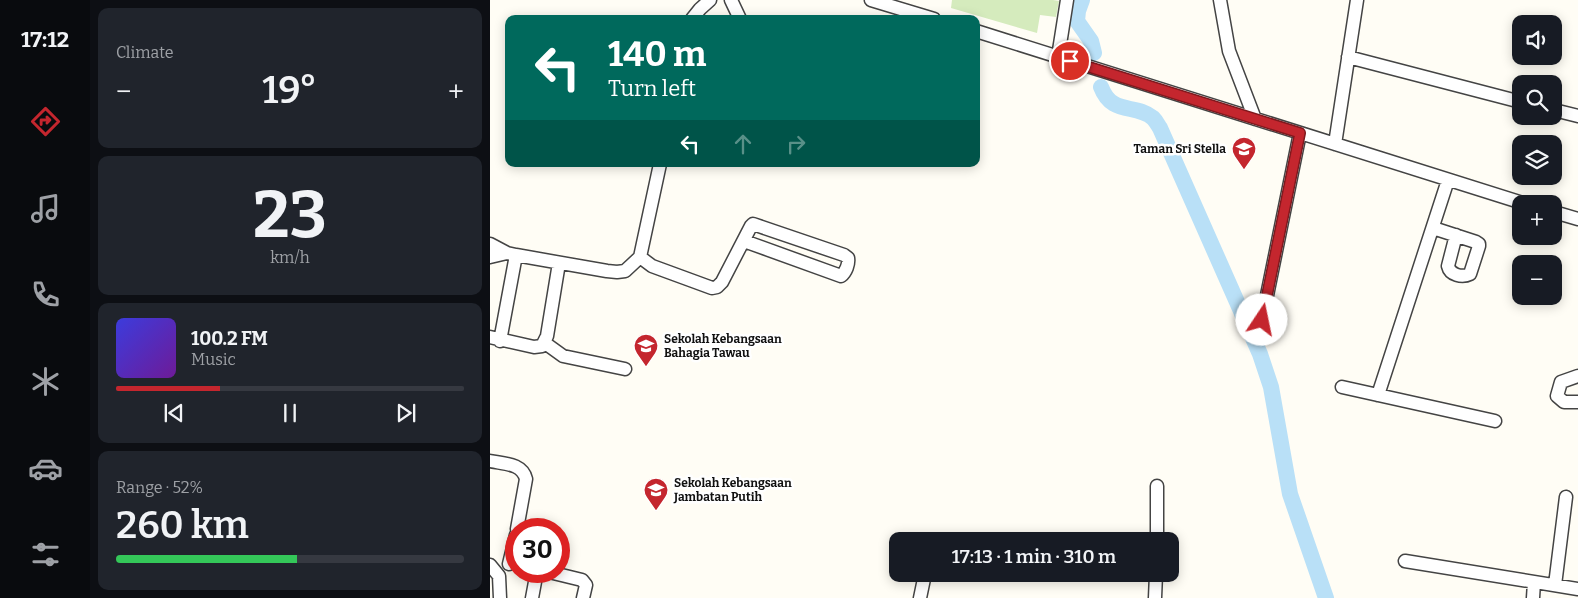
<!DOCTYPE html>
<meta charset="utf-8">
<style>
:root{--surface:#171b24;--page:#20242c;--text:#f1f3f6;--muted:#9ea1a6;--line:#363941;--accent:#c4262e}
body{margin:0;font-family:Bitter,serif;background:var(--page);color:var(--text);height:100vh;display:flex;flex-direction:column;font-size:19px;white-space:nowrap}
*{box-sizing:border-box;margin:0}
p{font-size:16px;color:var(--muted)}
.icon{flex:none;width:28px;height:28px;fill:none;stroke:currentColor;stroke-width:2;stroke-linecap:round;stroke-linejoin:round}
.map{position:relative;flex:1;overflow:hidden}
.details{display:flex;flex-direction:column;gap:8px;padding:8px;background:#0d0f14;width:400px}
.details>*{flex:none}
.banner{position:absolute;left:15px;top:15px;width:475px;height:152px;border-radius:10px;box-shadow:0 2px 12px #0003;background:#00695c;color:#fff;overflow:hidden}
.controls{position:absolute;left:1022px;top:15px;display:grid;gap:10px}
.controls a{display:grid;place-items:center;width:50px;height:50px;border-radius:10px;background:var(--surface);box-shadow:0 2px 12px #0003;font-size:25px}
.speed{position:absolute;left:15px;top:518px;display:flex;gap:10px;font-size:25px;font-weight:700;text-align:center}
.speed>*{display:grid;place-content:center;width:65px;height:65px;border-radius:50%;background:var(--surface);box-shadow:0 2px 12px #0003;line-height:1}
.speed .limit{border:8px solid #d22;background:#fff;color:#111}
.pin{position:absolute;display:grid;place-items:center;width:42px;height:42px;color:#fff;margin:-21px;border:2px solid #fff;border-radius:50%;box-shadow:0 1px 5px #0007}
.me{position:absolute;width:55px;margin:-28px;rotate:11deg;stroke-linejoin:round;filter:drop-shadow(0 0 4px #0008)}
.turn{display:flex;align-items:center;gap:18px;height:105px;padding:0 20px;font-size:22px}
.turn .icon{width:65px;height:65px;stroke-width:2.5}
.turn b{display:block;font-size:35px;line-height:42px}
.lanes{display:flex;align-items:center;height:48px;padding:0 20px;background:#0003;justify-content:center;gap:25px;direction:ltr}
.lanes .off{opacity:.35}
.big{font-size:38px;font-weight:600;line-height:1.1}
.details .widget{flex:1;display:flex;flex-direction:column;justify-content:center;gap:8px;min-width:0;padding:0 18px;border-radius:10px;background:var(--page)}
.details .dial{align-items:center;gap:0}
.dial b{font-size:65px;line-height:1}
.song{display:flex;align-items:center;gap:15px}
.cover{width:60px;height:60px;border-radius:8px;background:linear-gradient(135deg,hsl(240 70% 55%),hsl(280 70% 35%))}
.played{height:5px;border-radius:2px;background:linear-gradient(90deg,var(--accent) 30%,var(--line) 30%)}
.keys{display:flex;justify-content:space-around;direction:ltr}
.heat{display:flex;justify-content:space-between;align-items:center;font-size:28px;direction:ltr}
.charge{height:8px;border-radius:4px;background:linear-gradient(90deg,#34c759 52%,var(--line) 0)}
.trip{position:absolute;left:399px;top:532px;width:290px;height:50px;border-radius:10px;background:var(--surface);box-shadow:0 2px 12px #0003;font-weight:600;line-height:50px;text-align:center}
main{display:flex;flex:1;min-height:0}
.tabs{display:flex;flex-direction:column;width:90px;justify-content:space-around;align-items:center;background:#090b0e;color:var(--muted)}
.tabs .icon{width:35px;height:35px}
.tabs .active{color:var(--accent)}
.tabs b{font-size:22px;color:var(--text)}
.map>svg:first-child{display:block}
.green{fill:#d5ebbd}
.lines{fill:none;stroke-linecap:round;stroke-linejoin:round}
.river{stroke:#b9e0f7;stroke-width:16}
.minor-casing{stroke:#444;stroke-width:15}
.minor{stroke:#fff;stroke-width:12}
.route-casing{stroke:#7f191e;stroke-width:12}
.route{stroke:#c4262e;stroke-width:9}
.labels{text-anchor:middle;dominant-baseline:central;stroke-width:5;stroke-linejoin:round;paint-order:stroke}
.poi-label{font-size:12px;font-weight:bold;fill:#111;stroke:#fff;text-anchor:start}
</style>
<main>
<nav class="tabs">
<b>17:12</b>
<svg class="icon active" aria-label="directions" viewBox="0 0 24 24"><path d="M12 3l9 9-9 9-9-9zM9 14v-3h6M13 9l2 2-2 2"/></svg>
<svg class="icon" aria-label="music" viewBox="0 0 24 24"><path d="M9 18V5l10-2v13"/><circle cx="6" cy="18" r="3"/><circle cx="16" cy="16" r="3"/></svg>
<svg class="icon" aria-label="phone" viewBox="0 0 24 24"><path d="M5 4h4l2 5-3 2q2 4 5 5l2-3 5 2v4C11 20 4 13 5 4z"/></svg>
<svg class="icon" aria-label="climate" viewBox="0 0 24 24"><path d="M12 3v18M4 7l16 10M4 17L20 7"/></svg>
<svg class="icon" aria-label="car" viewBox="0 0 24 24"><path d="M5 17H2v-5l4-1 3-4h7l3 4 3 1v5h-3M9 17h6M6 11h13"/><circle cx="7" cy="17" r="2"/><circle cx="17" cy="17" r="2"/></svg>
<svg class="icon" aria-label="filters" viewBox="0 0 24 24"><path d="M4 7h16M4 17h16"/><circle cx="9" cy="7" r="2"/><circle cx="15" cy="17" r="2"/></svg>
</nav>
<section class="details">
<div class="widget"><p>Climate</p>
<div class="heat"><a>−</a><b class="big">19°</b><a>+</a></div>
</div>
<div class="widget dial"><b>23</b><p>km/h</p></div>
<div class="widget">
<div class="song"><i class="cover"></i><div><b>100.2 FM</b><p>Music</p></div></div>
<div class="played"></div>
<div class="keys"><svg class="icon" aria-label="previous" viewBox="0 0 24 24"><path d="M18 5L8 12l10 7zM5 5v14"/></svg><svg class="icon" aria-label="pause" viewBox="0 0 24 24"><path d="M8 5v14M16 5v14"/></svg><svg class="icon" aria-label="next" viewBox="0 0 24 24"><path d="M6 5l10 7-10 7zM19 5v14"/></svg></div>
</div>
<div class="widget"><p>Range · 52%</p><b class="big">260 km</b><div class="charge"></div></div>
</section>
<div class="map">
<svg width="1088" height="598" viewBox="0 0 1088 598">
<rect width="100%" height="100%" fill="#fffdf5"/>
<path class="green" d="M462,0h101l6,1 -3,16 -16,-2 -3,18 -86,-25z"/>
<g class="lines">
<path class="river" d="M592,0l-4,11 -1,10 14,20 3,12
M611,87c11,29 34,16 52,31 3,3 5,7 7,10l100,226 11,33 19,107 36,104"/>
<defs>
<path id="minor" d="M241,0l9,19
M381,0l63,19
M730,0l9,51 26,68
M202,19l8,-10 10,-9
M486,31l550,173
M568,57l9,-57
M858,57l173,45
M1064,110l24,6
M845,144l22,-144
M1064,212l24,7
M943,228l43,14 3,2v2l-9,28c-8,4 -20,1 -22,-8l8,-31
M0,244l17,9 9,2 91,16 10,1 8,-1 15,-14 20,-93
M0,257l17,-4
M150,257l12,9 60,22 5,-1 5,-5 29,-56 2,-2 91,31 4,3c1,6 -2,14 -7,18l-97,-35
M772,320l38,-187
M0,337l44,10 8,-1 5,-10 12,-73
M10,341l16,-86
M55,343l18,13 62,13
M1088,376l-17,6 -4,14 7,6h14
M852,387l153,34
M888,395l70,-215
M0,461c14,3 32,2 36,18l-9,50
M667,486v55
M915,561l173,28
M19,564l7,-29
M0,565l9,11 1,22
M55,571l37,9 4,5 -3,13
M1065,585l11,-88
M42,598l5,-27
M430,598l5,-24
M665,598l1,-24
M1043,598l1,-16"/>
</defs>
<use href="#minor" class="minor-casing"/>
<use href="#minor" class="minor"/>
</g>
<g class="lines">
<defs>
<path id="route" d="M580,61l230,72 -38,187"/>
</defs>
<use href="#route" class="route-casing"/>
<use href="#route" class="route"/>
</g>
<defs>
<symbol id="school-pin" viewBox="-11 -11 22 30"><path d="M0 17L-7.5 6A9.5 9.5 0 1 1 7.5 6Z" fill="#c4262e" stroke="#fff"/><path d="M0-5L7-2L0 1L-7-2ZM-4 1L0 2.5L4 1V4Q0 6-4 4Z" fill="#fff"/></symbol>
</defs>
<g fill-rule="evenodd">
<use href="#school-pin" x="740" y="135" width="28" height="38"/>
<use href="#school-pin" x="142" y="332" width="28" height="38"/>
<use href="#school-pin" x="152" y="476" width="28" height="38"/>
</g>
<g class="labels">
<g class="poi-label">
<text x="736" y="149" text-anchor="end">Taman Sri Stella</text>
<text x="174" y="339">Sekolah Kebangsaan<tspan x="174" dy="14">Bahagia Tawau</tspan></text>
<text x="184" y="483">Sekolah Kebangsaan<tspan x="184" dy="14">Jambatan Putih</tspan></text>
</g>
</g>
</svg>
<div class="controls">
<a><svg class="icon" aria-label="sound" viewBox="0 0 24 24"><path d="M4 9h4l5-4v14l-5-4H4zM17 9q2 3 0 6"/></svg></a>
<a><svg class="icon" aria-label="search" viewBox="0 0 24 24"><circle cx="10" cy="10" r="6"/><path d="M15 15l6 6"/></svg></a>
<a><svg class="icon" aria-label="layers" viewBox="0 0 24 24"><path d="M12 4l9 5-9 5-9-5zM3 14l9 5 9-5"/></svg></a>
<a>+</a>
<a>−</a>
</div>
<div class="speed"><div class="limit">30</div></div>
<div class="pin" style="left:580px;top:61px;background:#d93025"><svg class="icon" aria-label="arrive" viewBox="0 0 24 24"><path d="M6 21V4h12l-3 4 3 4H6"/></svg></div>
<svg class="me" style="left:772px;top:320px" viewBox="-20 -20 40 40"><circle r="19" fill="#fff"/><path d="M0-13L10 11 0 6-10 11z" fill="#c4262e"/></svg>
<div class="trip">17:13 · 1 min · 310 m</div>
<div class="banner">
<div class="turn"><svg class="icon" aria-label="left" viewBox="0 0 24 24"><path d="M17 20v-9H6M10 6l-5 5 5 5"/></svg><div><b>140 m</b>Turn left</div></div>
<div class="lanes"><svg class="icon" aria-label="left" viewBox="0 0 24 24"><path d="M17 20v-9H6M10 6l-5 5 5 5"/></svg><svg class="icon off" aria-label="ahead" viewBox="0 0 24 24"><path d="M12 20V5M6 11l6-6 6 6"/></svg><svg class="icon off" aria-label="right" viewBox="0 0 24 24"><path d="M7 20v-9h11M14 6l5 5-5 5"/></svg></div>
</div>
</div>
</main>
